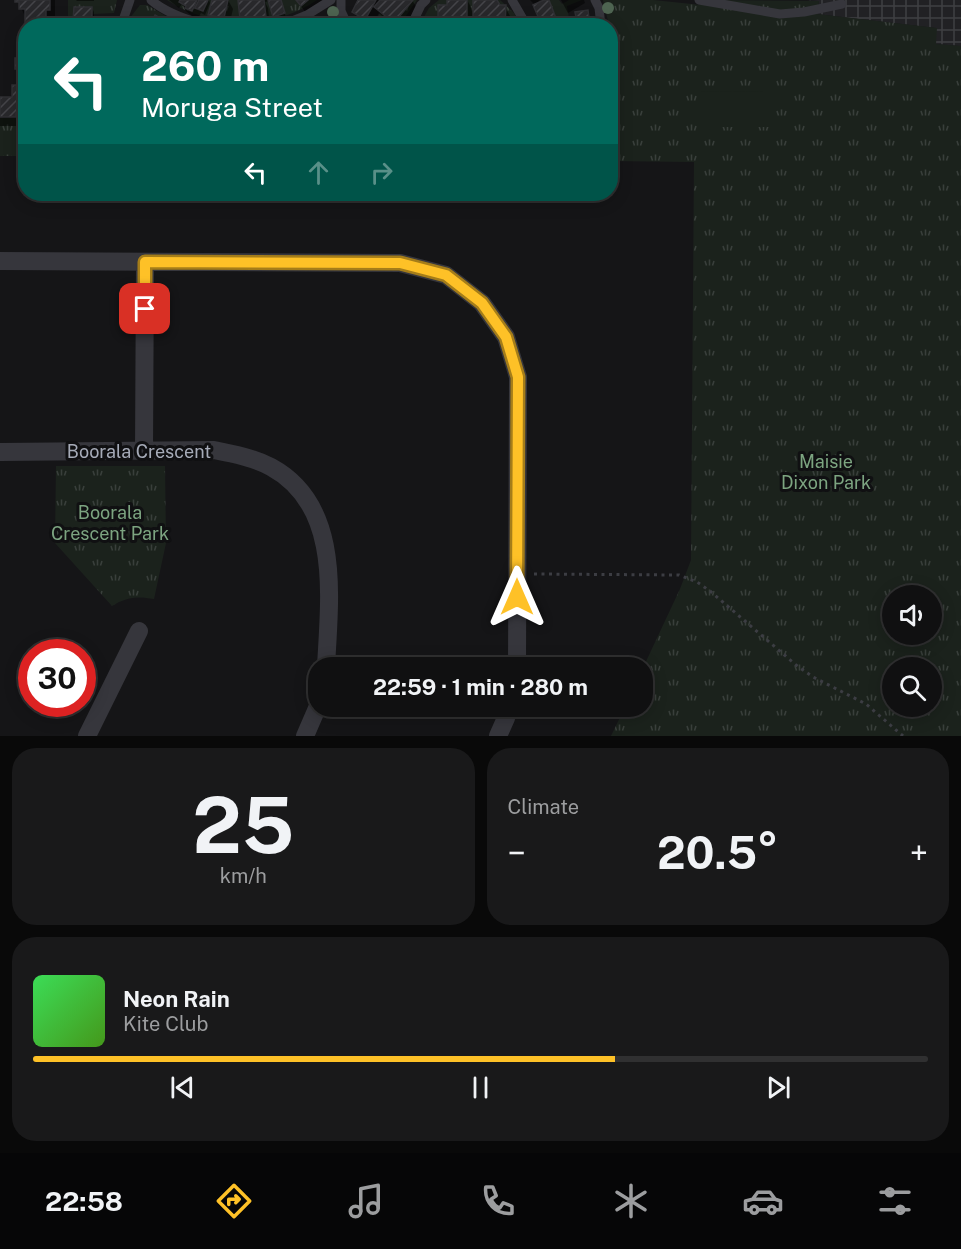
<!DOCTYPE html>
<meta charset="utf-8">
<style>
:root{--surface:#101011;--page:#19191a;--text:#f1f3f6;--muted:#9c9d9f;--line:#303031;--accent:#fec127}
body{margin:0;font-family:"Public Sans",sans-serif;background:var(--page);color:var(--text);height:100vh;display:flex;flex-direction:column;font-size:22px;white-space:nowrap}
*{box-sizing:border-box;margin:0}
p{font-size:20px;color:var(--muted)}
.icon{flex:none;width:33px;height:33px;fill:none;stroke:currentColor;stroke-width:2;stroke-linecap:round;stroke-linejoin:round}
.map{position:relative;height:736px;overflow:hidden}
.panel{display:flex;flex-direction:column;gap:12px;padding:12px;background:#090909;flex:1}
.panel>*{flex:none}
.guide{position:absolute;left:18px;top:18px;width:600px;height:183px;border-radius:24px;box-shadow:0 3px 15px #0003,0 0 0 2px var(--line);background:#00695c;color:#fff;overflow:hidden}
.controls{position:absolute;left:882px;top:585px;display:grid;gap:12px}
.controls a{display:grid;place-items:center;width:60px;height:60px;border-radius:50%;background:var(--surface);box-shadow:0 3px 15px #0003,0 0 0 2px var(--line);font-size:30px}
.speed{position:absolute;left:18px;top:639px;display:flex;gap:12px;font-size:30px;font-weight:700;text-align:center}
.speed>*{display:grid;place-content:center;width:78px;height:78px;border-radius:50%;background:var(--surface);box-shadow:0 3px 15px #0003,0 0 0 2px var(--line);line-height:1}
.speed .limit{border:9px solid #d22;background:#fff;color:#111}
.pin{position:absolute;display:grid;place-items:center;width:51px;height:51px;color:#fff;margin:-26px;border-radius:12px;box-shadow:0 3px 9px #0006}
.me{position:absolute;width:66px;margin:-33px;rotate:0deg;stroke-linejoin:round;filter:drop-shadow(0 0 4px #0008)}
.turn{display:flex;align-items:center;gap:21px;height:126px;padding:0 24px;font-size:27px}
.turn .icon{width:78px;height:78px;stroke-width:2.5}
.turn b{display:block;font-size:42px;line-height:51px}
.lanes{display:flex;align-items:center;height:57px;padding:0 24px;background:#0003;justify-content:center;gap:30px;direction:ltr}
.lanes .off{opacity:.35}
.big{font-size:45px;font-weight:700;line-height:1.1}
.panel .tile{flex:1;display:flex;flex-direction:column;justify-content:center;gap:9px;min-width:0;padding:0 21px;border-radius:24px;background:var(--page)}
.panel .dial{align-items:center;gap:0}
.dial b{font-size:78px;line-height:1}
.song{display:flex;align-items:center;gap:18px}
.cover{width:72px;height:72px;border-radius:9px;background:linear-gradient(135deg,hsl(130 70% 55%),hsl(100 70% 35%))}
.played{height:6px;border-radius:3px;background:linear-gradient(90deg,var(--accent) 65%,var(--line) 65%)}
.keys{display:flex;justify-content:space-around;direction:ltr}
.heat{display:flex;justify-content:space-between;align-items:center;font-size:33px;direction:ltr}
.panel .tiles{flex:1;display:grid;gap:12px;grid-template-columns:1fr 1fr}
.tile:last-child{grid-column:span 2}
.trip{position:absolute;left:308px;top:657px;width:345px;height:60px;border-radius:24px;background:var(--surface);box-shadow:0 3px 15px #0003,0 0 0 2px var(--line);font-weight:700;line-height:60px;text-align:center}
.menu{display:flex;height:96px;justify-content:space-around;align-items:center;background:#060607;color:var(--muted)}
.menu .icon{width:42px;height:42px}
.menu .active{color:var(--accent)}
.menu b{font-size:27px;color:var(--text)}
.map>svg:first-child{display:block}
.industrial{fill:url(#industrial-grid)}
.grass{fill:url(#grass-tufts);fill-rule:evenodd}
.garden{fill:#1b221c}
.shadow{fill:#0007}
.building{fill:url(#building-hatch);stroke:#2f2f33;stroke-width:1.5}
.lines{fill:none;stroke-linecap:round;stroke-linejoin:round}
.path{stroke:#3c3d43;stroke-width:3;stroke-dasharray:3 4.5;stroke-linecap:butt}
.lane{stroke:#36363c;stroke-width:9}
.street{stroke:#36363c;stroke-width:18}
.tree{fill:#4e6451}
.route-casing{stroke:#a57d19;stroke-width:15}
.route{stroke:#fec127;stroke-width:10}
.labels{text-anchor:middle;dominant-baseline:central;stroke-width:6;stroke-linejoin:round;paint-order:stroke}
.street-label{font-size:18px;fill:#a6abb8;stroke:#101012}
.park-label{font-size:18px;fill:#7ca480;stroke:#101012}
</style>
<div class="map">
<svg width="961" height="736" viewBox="0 0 961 736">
<defs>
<pattern id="industrial-grid" width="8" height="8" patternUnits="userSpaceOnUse" patternTransform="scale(1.5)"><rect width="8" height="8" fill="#212124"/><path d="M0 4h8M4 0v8" fill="none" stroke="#3e3f42"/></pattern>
<pattern id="grass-tufts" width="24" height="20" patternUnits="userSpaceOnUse" patternTransform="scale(1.5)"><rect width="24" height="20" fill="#1b221c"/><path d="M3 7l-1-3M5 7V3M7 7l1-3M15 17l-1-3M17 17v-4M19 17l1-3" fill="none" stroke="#393f3b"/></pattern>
<pattern id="building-hatch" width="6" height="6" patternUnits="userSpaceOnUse" patternTransform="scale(1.5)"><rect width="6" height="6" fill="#28282b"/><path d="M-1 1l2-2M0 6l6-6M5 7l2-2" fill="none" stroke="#444448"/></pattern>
</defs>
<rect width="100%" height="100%" fill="#151517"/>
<path class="industrial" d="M806,0h155v46l-25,-2v-16l-119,-14 2,-13z"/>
<path class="grass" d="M68,0h49l-3,13 -22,1v-7h-18l-1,14 -3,1v3l-2,1z
M167,0h150c-43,30 -106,29 -150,0z
M413,0h4l-16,23 -5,2h-24l9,-13 13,11z
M439,0h61l14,13 6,12 -101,1 10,-18z
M549,0h10l3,4 7,-4h13l-15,6 2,13h-3v7l-15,-1v-1l6,-3z
M603,0h50l48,5 1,-5 117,1 -2,13 120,14 -1,16 25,2v690h-350l14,-29 17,-1v-36l38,-81 11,-29 3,-398 -83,-1 -1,-135 -1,-1zM892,596h40v38h-40zM892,668h40v38h-40z
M140,5h7l34,20 -53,1 2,-8z
M0,118h25v38h-25z
M56,466h109l1,77 -12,56c-16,-3 -28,-2 -42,7l-57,-63z"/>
<path class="garden" d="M701,91l68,1v35h-68z"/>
<path class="shadow" d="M17,0h38v19h-4v7h-24l-1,-8z
M76,0h18v1h-17z
M169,0h40l1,3 -5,12 -4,-2 -4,7 -11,-9 -4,-7 -3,4z
M213,0h15l5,9 -4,17 -14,-2 -5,-9z
M253,0h28l5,18 -9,2 -7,-19 -5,1 3,6 2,18h-25l-4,-7z
M296,0h30l-19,14z
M360,0h52l6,10 -13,16h-13l-13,-13 -7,13h-6l-7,-4 -5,-10z
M449,0h18l7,12v-12h22l4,7h5l5,9v10h-36l-2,-5v5h-30l-2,-5 9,-15z
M530,0h10l-5,5z
M561,0h23l1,3 -17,10z
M92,8l2,4v14l-17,-1 -2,-4z
M553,10l6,16h-15z
M587,11l6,15h-25l10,-7z
M26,52v33l-10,-16z
M26,85v40l-2,-3h-4v4h-20v-28h13z"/>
<path class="building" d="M15,0h35v10h-4v16h-21v-17h-6v-7h-4z
M180,0h17l-5,11 -7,-3 1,-2 -7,-4z
M199,0h9l-5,11 -8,-3z
M212,0h16l-4,18 -16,-3z
M238,0h26l2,17 -26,2z
M268,0h13l4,13 -12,4z
M296,0h12l-7,6z
M358,0h18l-11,20 -13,-8z
M413,0l-19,23 -20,-16 6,-7z
M447,0h20v22h-29v-17h9z
M473,0h24l3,5h6l-1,21 -32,-1z
M544,0h5l8,21 -10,5h-5l-9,-21z
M74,7h18v15l-19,-1z
M588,10l2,16h-24v-7l10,-1 -1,-6z
M155,15l12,7 -2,4h-16z
M19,50h7v29l-1,-2h-6v-8h-4v-11h4z
M20,83h6v34h-7l1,-4h-4v4h-16v-20h12v-12h8z"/>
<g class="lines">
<path class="path" d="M534,574l145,1 18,7 13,9 86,74 17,12 53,27 37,32"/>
<path class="lane" d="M151,0c16,14 39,21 59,26
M341,0v11l7,15
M512,0l15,26
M595,0l4,8 2,18
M699,0l81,14 24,-2 38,-8
M121,26l9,-26
M280,26l27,-11 24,-15
M411,26l10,-21 5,-5"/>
<path class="street" d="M0,261l400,2 46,12 36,28 24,34 12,40 -1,291
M144,450l1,-188
M0,452l214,-2c20,4 40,8 57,17 72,39 58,133 55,201
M87,736l52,-105
M305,736l13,-30
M498,736l8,-18 3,-12"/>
</g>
<g class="tree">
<circle cx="608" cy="8" r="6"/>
<circle cx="333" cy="12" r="6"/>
</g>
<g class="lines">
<defs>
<path id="route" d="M145,309v-47l255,1 46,12 36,28 24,34 12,40 -1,220"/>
</defs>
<use href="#route" class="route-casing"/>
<use href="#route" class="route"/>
</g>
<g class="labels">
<g class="street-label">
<text x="139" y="451">Boorala Crescent</text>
</g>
<g class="park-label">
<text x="826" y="461">Maisie<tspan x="826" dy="21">Dixon Park</tspan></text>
<text x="110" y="512">Boorala<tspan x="110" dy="21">Crescent Park</tspan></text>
</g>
</g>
</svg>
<div class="controls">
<a><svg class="icon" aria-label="sound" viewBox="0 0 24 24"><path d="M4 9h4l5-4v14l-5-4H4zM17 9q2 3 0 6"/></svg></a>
<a><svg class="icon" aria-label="search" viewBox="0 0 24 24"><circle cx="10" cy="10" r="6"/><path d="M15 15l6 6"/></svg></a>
</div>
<div class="speed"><div class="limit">30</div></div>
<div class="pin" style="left:145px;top:309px;background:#d93025"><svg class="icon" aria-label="arrive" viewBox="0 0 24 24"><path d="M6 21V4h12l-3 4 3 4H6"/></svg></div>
<svg class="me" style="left:517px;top:597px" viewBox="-20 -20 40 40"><path d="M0-17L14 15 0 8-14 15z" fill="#fec127" stroke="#fff" stroke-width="4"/></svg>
<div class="trip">22:59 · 1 min · 280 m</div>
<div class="guide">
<div class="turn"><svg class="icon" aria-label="left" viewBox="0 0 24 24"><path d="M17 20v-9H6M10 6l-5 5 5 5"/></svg><div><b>260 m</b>Moruga Street</div></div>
<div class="lanes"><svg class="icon" aria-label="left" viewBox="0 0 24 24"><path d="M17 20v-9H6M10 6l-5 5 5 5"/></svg><svg class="icon off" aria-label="ahead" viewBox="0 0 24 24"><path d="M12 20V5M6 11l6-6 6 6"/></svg><svg class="icon off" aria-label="right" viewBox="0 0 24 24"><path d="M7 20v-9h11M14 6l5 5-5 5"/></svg></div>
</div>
</div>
<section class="panel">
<div class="tiles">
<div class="tile dial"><b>25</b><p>km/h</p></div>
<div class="tile"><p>Climate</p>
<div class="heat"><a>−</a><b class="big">20.5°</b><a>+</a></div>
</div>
<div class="tile">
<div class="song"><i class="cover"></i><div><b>Neon Rain</b><p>Kite Club</p></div></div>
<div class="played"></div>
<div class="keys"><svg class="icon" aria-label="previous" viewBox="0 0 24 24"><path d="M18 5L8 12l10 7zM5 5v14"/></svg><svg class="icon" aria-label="pause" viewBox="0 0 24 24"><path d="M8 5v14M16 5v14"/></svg><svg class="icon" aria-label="next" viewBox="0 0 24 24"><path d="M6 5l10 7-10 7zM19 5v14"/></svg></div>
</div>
</div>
</section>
<nav class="menu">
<b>22:58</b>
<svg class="icon active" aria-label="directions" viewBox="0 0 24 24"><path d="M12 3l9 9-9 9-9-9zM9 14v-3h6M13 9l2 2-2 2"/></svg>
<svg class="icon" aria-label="music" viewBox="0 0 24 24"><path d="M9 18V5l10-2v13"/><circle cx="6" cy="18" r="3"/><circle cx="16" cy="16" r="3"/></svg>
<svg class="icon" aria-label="phone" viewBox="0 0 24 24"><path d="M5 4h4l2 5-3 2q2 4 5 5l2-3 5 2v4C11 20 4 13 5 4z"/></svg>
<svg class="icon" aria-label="climate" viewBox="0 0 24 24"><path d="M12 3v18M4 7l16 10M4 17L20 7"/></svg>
<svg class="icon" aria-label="car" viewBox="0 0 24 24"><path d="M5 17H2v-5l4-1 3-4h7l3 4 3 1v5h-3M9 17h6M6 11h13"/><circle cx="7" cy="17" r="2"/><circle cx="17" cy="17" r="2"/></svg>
<svg class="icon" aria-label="filters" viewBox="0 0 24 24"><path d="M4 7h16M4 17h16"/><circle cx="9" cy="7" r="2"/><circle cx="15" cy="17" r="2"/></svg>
</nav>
